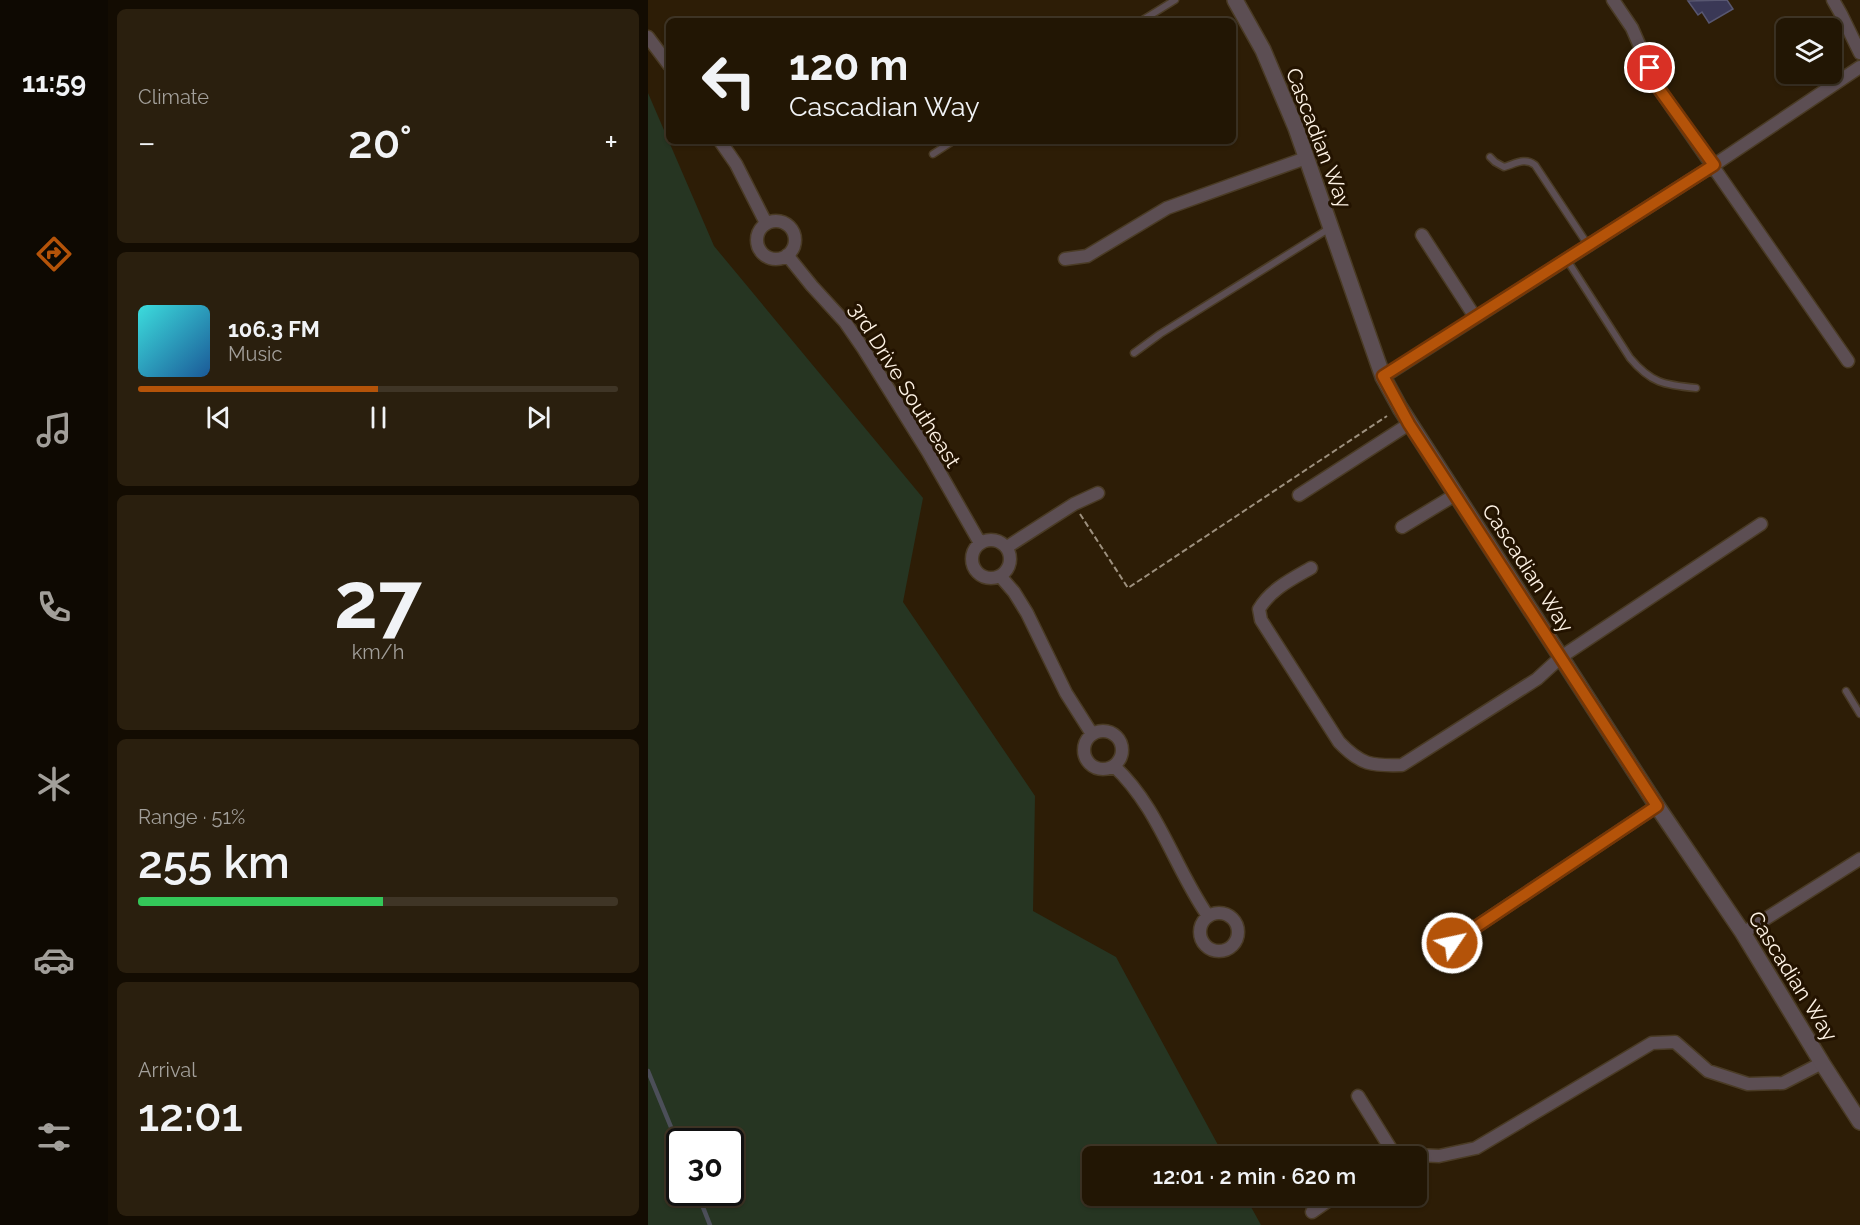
<!DOCTYPE html>
<meta charset="utf-8">
<style>
:root{--surface:#221604;--page:#2a1f0e;--text:#f1f3f6;--muted:#a29f9a;--line:#3f3526;--accent:#b45309}
body{margin:0;font-family:Raleway,sans-serif;background:var(--page);color:var(--text);height:100vh;display:flex;flex-direction:column;font-size:22px;white-space:nowrap}
*{box-sizing:border-box;margin:0}
p{font-size:20px;color:var(--muted)}
.icon{flex:none;width:33px;height:33px;fill:none;stroke:currentColor;stroke-width:2;stroke-linecap:round;stroke-linejoin:round}
.map{position:relative;flex:1;overflow:hidden}
.sheet{display:flex;flex-direction:column;gap:9px;padding:9px;background:#130c02;width:540px}
.sheet>*{flex:none}
.guide{position:absolute;left:18px;top:18px;width:570px;height:126px;border-radius:9px;box-shadow:0 2px 4px #0004,0 0 0 2px var(--line);background:#221604;color:var(--text);overflow:hidden}
.tools{position:absolute;left:1128px;top:18px;display:grid;gap:12px}
.tools a{display:grid;place-items:center;width:66px;height:66px;border-radius:9px;background:var(--surface);box-shadow:0 2px 4px #0004,0 0 0 2px var(--line);font-size:30px}
.speed{position:absolute;left:18px;top:1128px;display:flex;gap:12px;font-size:30px;font-weight:700;text-align:center}
.speed>*{display:grid;place-content:center;width:78px;height:78px;border-radius:50%;background:var(--surface);box-shadow:0 2px 4px #0004,0 0 0 2px var(--line);line-height:1}
.speed .limit{border:3px solid #111;border-radius:9px;background:#fff;color:#111}
.pin{position:absolute;display:grid;place-items:center;width:51px;height:51px;color:#fff;margin:-26px;border:3px solid #fff;border-radius:50%;box-shadow:0 2px 6px #0007}
.me{position:absolute;width:66px;margin:-33px;rotate:56deg;stroke-linejoin:round;filter:drop-shadow(0 0 4px #0008)}
.turn{display:flex;align-items:center;gap:21px;height:126px;padding:0 24px;font-size:27px}
.turn .icon{width:78px;height:78px;stroke-width:2.5}
.turn b{display:block;font-size:42px;line-height:51px}
.big{font-size:45px;font-weight:600;line-height:1.1}
.sheet .card{flex:1;display:flex;flex-direction:column;justify-content:center;gap:9px;min-width:0;padding:0 21px;border-radius:9px;background:var(--page)}
.sheet .dial{align-items:center;gap:0}
.dial b{font-size:78px;line-height:1}
.song{display:flex;align-items:center;gap:18px}
.cover{width:72px;height:72px;border-radius:9px;background:linear-gradient(135deg,hsl(180 70% 55%),hsl(210 70% 35%))}
.played{height:6px;border-radius:3px;background:linear-gradient(90deg,var(--accent) 50%,var(--line) 50%)}
.keys{display:flex;justify-content:space-around;direction:ltr}
.heat{display:flex;justify-content:space-between;align-items:center;font-size:33px;direction:ltr}
.charge{height:9px;border-radius:4px;background:linear-gradient(90deg,#34c759 51%,var(--line) 0)}
.trip{position:absolute;left:434px;top:1146px;width:345px;height:60px;border-radius:9px;background:var(--surface);box-shadow:0 2px 4px #0004,0 0 0 2px var(--line);font-weight:600;line-height:60px;text-align:center}
main{display:flex;flex:1;min-height:0}
.dock{display:flex;flex-direction:column;width:108px;justify-content:space-around;align-items:center;background:#0e0902;color:var(--muted)}
.dock .icon{width:42px;height:42px}
.dock .selected{color:var(--accent)}
.dock b{font-size:27px;color:var(--text)}
.map>svg:first-child{display:block}
.green{fill:#263522;fill-rule:evenodd}
.lines{fill:none;stroke-linecap:round;stroke-linejoin:round}
.stream{stroke:#4c4f59;stroke-width:4.5}
.building{fill:#3a3856;stroke:#585771;stroke-width:1.5}
.service-casing{stroke:#4a3b25;stroke-width:9}
.minor-casing{stroke:#4a3b25;stroke-width:15}
.tertiary-casing{stroke:#4a3b25;stroke-width:18}
.path{stroke:#9d907e;stroke-width:2;stroke-dasharray:6 3;stroke-linecap:butt}
.service{stroke:#5c4e53;stroke-width:6}
.minor{stroke:#5c4e53;stroke-width:12}
.tertiary{stroke:#5c4e53;stroke-width:15}
.route-casing{stroke:#753606;stroke-width:15}
.route{stroke:#b45309;stroke-width:10}
.labels{text-anchor:middle;dominant-baseline:central;stroke-width:6;stroke-linejoin:round;paint-order:stroke}
.street-label{font-size:21px;fill:#fef3e5;stroke:#231300}
</style>
<main>
<nav class="dock">
<b>11:59</b>
<svg class="icon selected" aria-label="directions" viewBox="0 0 24 24"><path d="M12 3l9 9-9 9-9-9zM9 14v-3h6M13 9l2 2-2 2"/></svg>
<svg class="icon" aria-label="music" viewBox="0 0 24 24"><path d="M9 18V5l10-2v13"/><circle cx="6" cy="18" r="3"/><circle cx="16" cy="16" r="3"/></svg>
<svg class="icon" aria-label="phone" viewBox="0 0 24 24"><path d="M5 4h4l2 5-3 2q2 4 5 5l2-3 5 2v4C11 20 4 13 5 4z"/></svg>
<svg class="icon" aria-label="climate" viewBox="0 0 24 24"><path d="M12 3v18M4 7l16 10M4 17L20 7"/></svg>
<svg class="icon" aria-label="car" viewBox="0 0 24 24"><path d="M5 17H2v-5l4-1 3-4h7l3 4 3 1v5h-3M9 17h6M6 11h13"/><circle cx="7" cy="17" r="2"/><circle cx="17" cy="17" r="2"/></svg>
<svg class="icon" aria-label="filters" viewBox="0 0 24 24"><path d="M4 7h16M4 17h16"/><circle cx="9" cy="7" r="2"/><circle cx="15" cy="17" r="2"/></svg>
</nav>
<section class="sheet">
<div class="card"><p>Climate</p>
<div class="heat"><a>−</a><b class="big">20°</b><a>+</a></div>
</div>
<div class="card">
<div class="song"><i class="cover"></i><div><b>106.3 FM</b><p>Music</p></div></div>
<div class="played"></div>
<div class="keys"><svg class="icon" aria-label="previous" viewBox="0 0 24 24"><path d="M18 5L8 12l10 7zM5 5v14"/></svg><svg class="icon" aria-label="pause" viewBox="0 0 24 24"><path d="M8 5v14M16 5v14"/></svg><svg class="icon" aria-label="next" viewBox="0 0 24 24"><path d="M6 5l10 7-10 7zM19 5v14"/></svg></div>
</div>
<div class="card dial"><b>27</b><p>km/h</p></div>
<div class="card"><p>Range · 51%</p><b class="big">255 km</b><div class="charge"></div></div>
<div class="card"><p>Arrival</p><b class="big">12:01</b></div>
</section>
<div class="map">
<svg width="1212" height="1225" viewBox="0 0 1212 1225">
<rect width="100%" height="100%" fill="#2d1d06"/>
<path class="green" d="M0,93l66,153 209,252 -20,104 132,194 -2,115 83,46 108,199h-132v40h153l16,29h-613zM32,1142h50v50h-50z"/>
<g class="lines">
<path class="stream" d="M0,1071l32,78
M49,1192l13,33"/>
</g>
<path class="building" d="M1079,0l6,9 -24,14 -7,-11 -4,3 -10,-14z"/>
<g class="lines">
<defs>
<path id="service" d="M493,21l34,-21
M285,154l20,-13
M842,157l5,5 9,5c11,-3 21,-10 31,-2l53,80
M919,260l63,98c21,25 34,27 66,30
M486,353l26,-19 170,-106
M1198,691l14,23"/>
<path id="minor" d="M965,0l19,28 25,58 191,275
M1185,0l8,14 19,39
M0,37l21,28
M72,141l16,23 30,59
M109 240a19 19 0 1 1 38 0a19 19 0 1 1-38 0Z
M774,235l53,82
M139,255l25,31 33,36 18,26 65,104 52,91
M417,259l22,-3 80,-48 139,-50
M735,377l331,-212 146,-98
M651,495l110,-71
M754,527l53,-32
M324 559a19 19 0 1 1 38 0a19 19 0 1 1-38 0Z
M359,547l67,-43 24,-11
M663,568c-19,11 -40,21 -52,41l2,11 78,122c22,23 32,24 63,23l135,-86 24,-22 200,-133
M353,577l13,15 13,21 39,80 26,41
M436 750a19 19 0 1 1 38 0a19 19 0 1 1-38 0Z
M466,766c45,42 60,101 94,150
M552 932a19 19 0 1 1 38 0a19 19 0 1 1-38 0Z
M1095,933l117,-74
M804,943l205,-137
M710,1096l36,58
M743,1156l3,-2 45,2 37,-8 176,-105 23,-1 33,29 40,13 35,-1 39,-20
M664,1212l23,-16"/>
<path id="tertiary" d="M587,0l28,50 33,78 87,249 17,31 257,398 86,127 79,130 38,59"/>
</defs>
<use href="#service" class="service-casing"/>
<use href="#minor" class="minor-casing"/>
<use href="#tertiary" class="tertiary-casing"/>
<path class="path" d="M432,514l48,74 259,-172"/>
<use href="#service" class="service"/>
<use href="#minor" class="minor"/>
<use href="#tertiary" class="tertiary"/>
</g>
<g class="lines">
<defs>
<path id="route" d="M804,943l205,-137 -248,-382 -26,-48 331,-211 -57,-79 -7,-18"/>
</defs>
<use href="#route" class="route-casing"/>
<use href="#route" class="route"/>
</g>
<g class="labels">
<g class="street-label">
<text transform="translate(671 138) rotate(69)">Cascadian Way</text>
<text transform="translate(257 385) rotate(58)">3rd Drive Southeast</text>
<text transform="translate(880 568) rotate(57)">Cascadian Way</text>
<text transform="translate(1145 976) rotate(58)">Cascadian Way</text>
</g>
</g>
</svg>
<div class="tools">
<a><svg class="icon" aria-label="layers" viewBox="0 0 24 24"><path d="M12 4l9 5-9 5-9-5zM3 14l9 5 9-5"/></svg></a>
</div>
<div class="speed"><div class="limit">30</div></div>
<div class="pin" style="left:1002px;top:68px;background:#d93025"><svg class="icon" aria-label="arrive" viewBox="0 0 24 24"><path d="M6 21V4h12l-3 4 3 4H6"/></svg></div>
<svg class="me" style="left:804px;top:943px" viewBox="-20 -20 40 40"><circle r="17" fill="#b45309" stroke="#fff" stroke-width="3"/><path d="M0-11L8 9 0 5-8 9z" fill="#fff"/></svg>
<div class="trip">12:01 · 2 min · 620 m</div>
<div class="guide">
<div class="turn"><svg class="icon" aria-label="left" viewBox="0 0 24 24"><path d="M17 20v-9H6M10 6l-5 5 5 5"/></svg><div><b>120 m</b>Cascadian Way</div></div>
</div>
</div>
</main>
